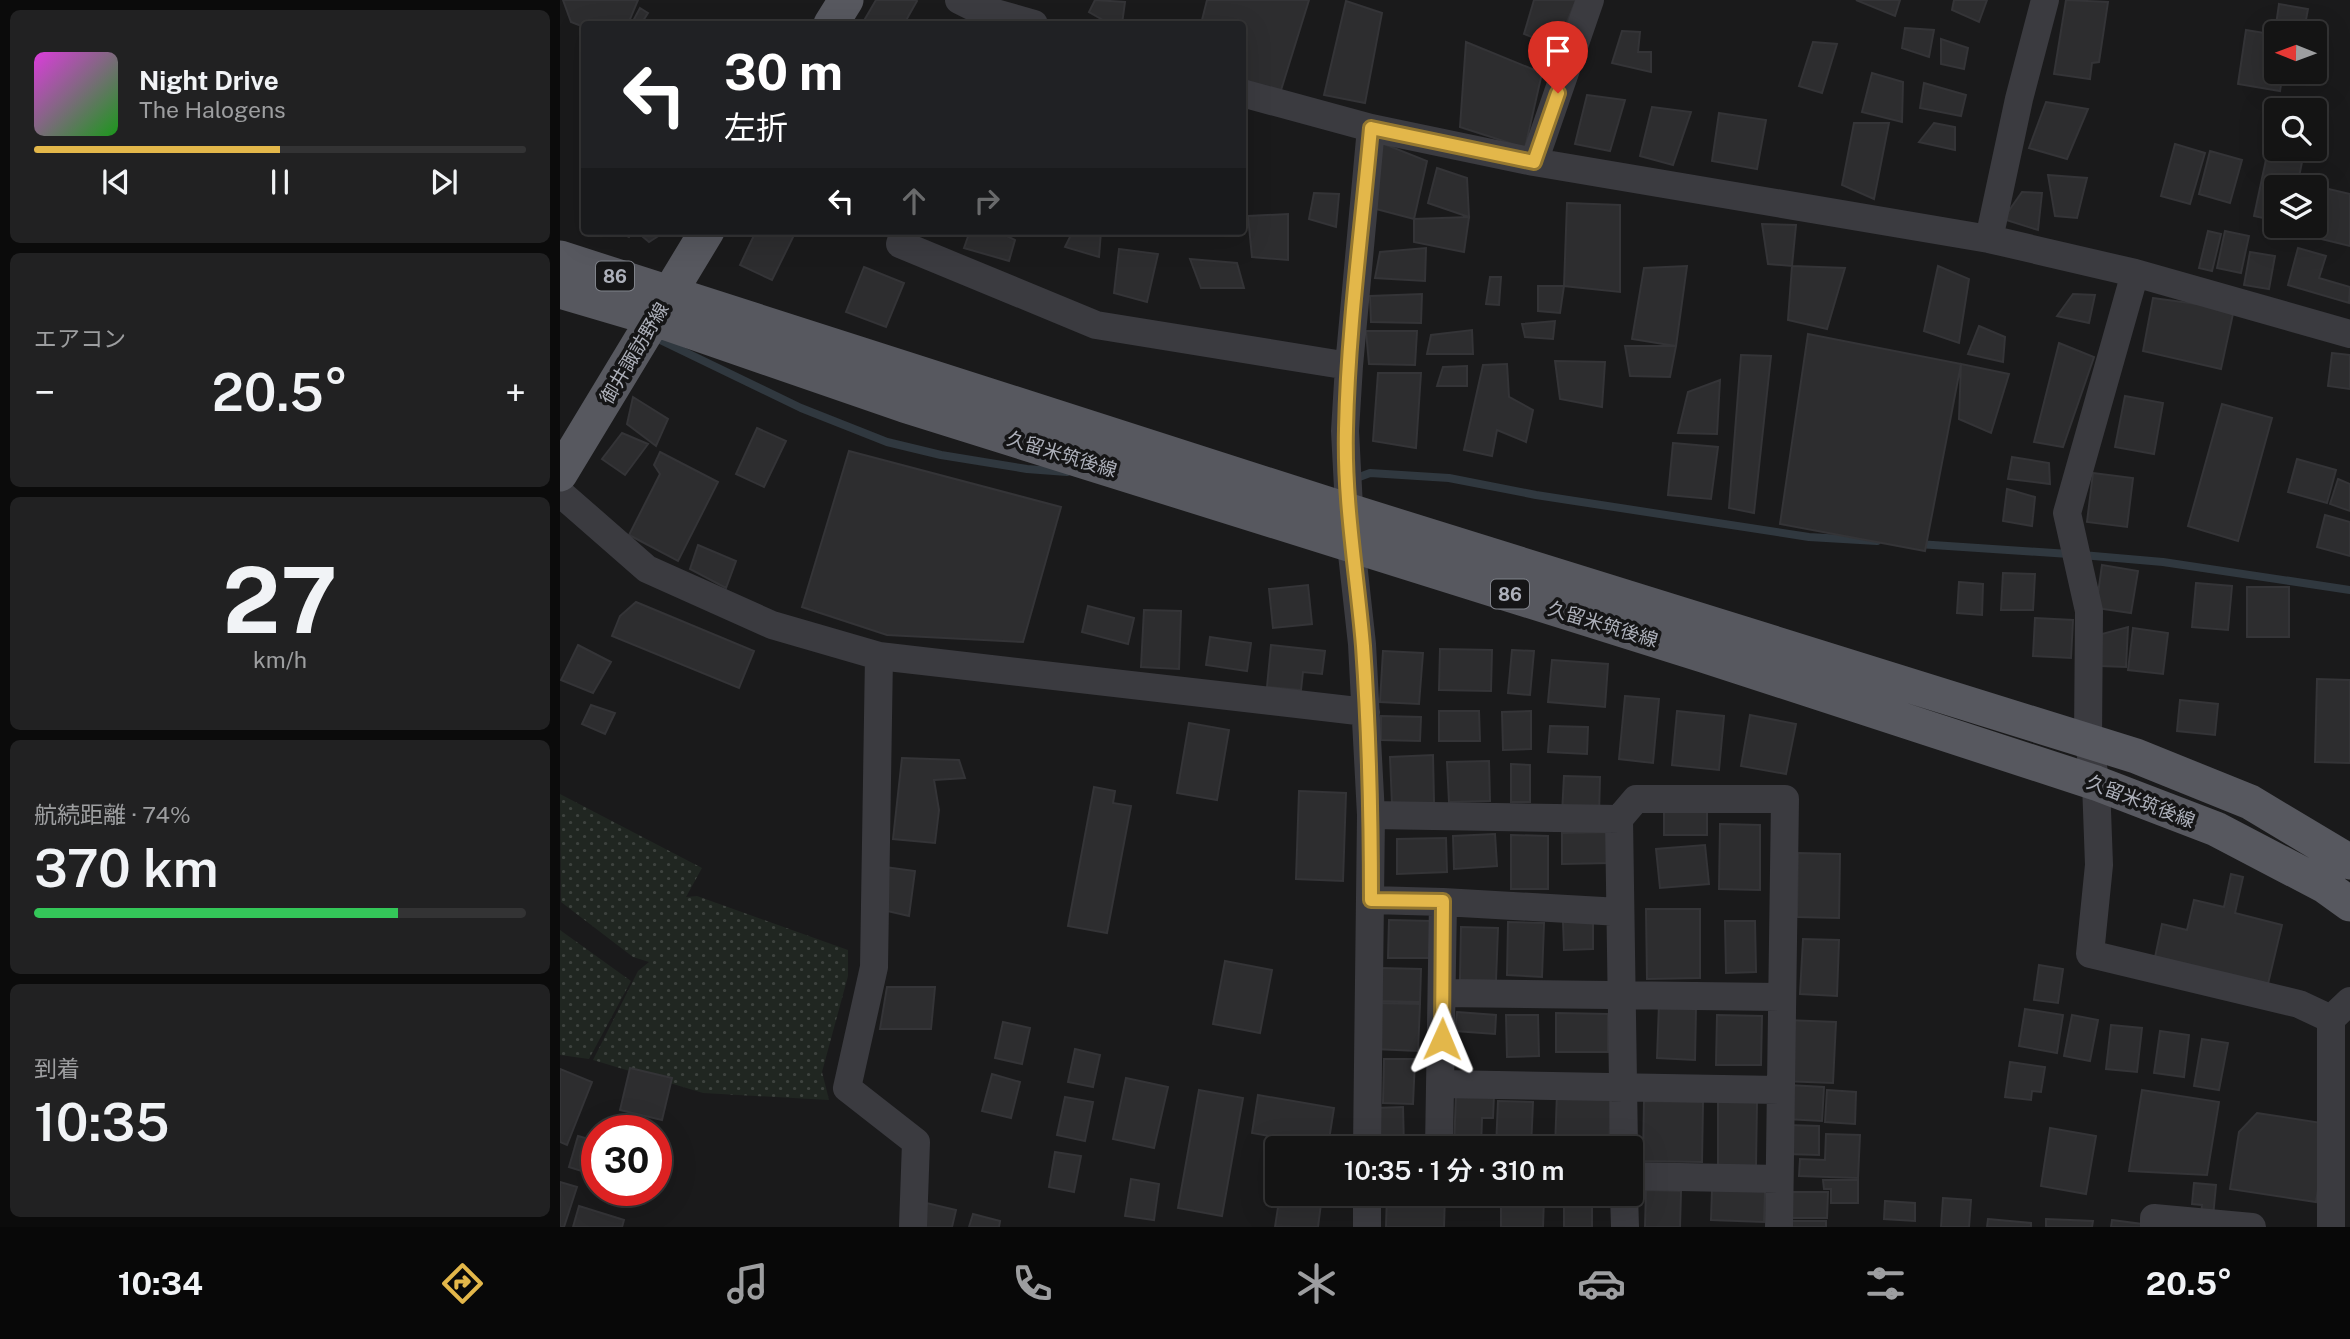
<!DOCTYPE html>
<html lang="ja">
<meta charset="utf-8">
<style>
:root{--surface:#141414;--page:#212122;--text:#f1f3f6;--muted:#9d9ea0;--line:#333334;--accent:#e3b74a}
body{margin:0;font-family:"Public Sans","Noto Sans JP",sans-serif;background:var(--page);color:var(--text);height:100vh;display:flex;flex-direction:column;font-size:26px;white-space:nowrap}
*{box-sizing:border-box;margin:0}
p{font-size:23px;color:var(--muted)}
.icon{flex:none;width:38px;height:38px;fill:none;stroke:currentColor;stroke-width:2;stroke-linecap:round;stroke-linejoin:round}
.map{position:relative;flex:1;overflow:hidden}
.drawer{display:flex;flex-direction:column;gap:10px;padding:10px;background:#0b0b0b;width:560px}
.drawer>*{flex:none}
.top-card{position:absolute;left:21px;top:21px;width:665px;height:214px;border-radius:7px;box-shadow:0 7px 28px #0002,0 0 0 2px var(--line);background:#202124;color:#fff;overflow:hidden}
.needle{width:46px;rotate:271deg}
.buttons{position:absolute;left:1704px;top:21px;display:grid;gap:14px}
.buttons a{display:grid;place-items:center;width:63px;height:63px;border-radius:7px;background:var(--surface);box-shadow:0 7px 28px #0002,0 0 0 2px var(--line);font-size:35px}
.speed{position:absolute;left:21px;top:1115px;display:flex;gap:14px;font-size:35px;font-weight:700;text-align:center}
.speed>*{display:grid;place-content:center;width:91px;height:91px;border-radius:50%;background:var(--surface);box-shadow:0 7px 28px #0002,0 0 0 2px var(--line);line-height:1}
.speed .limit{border:10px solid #d22;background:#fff;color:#111}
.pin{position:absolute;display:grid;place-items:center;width:60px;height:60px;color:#fff;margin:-72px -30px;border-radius:50% 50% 50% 0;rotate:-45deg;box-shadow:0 0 7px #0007}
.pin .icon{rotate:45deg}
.me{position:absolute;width:77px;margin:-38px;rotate:1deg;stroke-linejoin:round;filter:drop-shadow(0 0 5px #0008)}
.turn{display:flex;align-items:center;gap:24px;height:147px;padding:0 28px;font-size:32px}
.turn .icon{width:91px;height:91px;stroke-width:2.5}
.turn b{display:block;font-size:49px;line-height:60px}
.lanes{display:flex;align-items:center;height:66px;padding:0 28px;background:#0003;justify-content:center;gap:35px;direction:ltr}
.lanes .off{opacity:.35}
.big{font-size:52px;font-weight:600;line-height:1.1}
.drawer .tile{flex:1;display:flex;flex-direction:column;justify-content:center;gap:10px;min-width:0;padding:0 24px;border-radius:10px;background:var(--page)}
.drawer .dial{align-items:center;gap:0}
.dial b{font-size:91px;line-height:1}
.song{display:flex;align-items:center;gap:21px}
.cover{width:84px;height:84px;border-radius:10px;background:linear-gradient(135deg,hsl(300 70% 55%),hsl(120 70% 35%))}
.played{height:7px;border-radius:4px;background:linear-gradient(90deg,var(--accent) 50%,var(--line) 50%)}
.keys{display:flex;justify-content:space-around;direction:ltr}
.heat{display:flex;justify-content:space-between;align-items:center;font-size:38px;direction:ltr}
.charge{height:10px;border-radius:5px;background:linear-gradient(90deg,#34c759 74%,var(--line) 0)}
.trip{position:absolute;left:705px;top:1136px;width:378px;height:70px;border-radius:7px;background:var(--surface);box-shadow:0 7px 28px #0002,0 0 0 2px var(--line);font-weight:600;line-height:70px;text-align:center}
.menu{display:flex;height:112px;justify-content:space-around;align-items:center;background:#080808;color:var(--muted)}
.menu .icon{width:49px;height:49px}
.menu .on{color:var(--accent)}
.menu b{font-size:32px;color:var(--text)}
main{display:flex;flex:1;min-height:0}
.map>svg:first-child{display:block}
.grass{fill:url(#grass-dots)}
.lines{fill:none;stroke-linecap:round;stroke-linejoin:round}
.stream{stroke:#30383f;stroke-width:8}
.building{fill:#2d2d2f;stroke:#343437;stroke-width:2}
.minor{stroke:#3b3b40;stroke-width:28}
.major{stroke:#57585f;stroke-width:35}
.route-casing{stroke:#947730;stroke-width:18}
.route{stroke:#e3b74a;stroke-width:12}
.labels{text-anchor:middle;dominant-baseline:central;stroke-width:7;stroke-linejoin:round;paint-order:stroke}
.shield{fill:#151516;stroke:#7f8289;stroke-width:2}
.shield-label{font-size:18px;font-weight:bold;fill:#adb0ba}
.street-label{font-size:19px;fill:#adb0ba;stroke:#151516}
</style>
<main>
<section class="drawer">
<div class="tile">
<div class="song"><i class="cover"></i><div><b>Night Drive</b><p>The Halogens</p></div></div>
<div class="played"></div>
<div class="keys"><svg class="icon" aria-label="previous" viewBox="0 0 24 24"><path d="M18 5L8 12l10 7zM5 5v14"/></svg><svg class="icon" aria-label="pause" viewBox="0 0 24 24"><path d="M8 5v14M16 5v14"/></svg><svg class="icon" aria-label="next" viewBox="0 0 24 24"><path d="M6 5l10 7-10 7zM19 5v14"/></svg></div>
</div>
<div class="tile"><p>エアコン</p>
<div class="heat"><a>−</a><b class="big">20.5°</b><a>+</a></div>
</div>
<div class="tile dial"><b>27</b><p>km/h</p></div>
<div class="tile"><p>航続距離 · 74%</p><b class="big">370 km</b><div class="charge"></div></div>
<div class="tile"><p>到着</p><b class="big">10:35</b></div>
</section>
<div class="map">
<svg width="1790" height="1227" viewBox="0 0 1790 1227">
<defs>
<pattern id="grass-dots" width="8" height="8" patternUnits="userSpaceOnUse" patternTransform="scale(1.75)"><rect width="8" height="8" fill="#202621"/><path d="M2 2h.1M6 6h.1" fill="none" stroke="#3e433f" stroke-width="1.8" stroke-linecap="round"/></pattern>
</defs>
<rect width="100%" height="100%" fill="#1a1a1b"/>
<path class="grass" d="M0,794l142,74 -16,29 11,-1 151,54v26l-26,96 7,28 -126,-7 -110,-33 45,-89 11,-9 -16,-5 -72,-55z
M0,930l71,51 -42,78 -29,-4z"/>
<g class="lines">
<path class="stream" d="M94,337l147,71 86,34 54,13 86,14 40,3
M794,479l16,-6 79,5 87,17 273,42 68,4
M1358,544l151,10
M1522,555l81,7 187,28"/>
</g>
<path class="building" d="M3,0h75l-10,24h-44v3l-13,-5z
M316,0h40l1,1 -13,23h-42z
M535,0l30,2 -3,22h-12l-21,-12z
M647,0h102l-32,103 -35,-10v-69h-41z
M974,0h42l-19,47 -33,-13z
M1296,0h44l-5,16z
M1394,0h33l-8,22 -27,-12z
M1506,0l42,2 -9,60 -7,1 -2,16 -36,-5z
M786,1l36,12 -17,90 -41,-8z
M1719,4l29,5 -4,21 -28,-5z
M80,8l8,5 -7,11h-6l-3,-1z
M1345,28l29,2 -5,27 -27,-9z
M1686,30l31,5v37h6l-3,19 -42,-7z
M1062,31l18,1 -2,20h13v20l-39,-9z
M1381,39l27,9 -4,21 -23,-5z
M906,42l76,31 -17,75 -65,-21z
M1253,42l24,2 -15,49 -23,-7z
M1312,73l31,9 -1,40 -40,-10z
M1364,83l42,12 -5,21 -41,-8z
M1027,95l38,5 -15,51 -35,-7z
M1486,102l42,7 -21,50 -38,-11z
M1092,107l39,5 -18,53 -33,-9z
M1159,113l47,7 -9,49 -45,-8z
M1294,123h35l-15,76 -32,-14z
M1374,123l21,4v23l-36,-8z
M819,142l48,19 -13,58 -38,-10z
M1615,144l30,9 -15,51 -29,-8z
M1650,151l32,9 -12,43 -31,-9z
M1707,155l35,7 -5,25h-20v34l-23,-5z
M877,168l30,10 2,39 -41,-14z
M1488,175l39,3 -10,40 -22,-2z
M1760,187l30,7v52l-41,-10 2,-10h4v-17z
M1462,192l20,1 -4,37 -35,-11z
M754,193l25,1 -3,33 -27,-8z
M1007,203l53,2v87l-56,-6z
M728,214v46l-36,-3 -4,-41z
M909,217l-5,35 -50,-10v-23z
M1202,224l34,1 -4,41 -24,-2z
M57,231h17l-5,6z
M76,231h30l-17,11z
M196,231h40l-24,49 -32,-15z
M410,231h27l18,9 -6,21 -45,-13z
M513,231h28l-2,26 -34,-10z
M1648,231l13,3 -9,37 -13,-3z
M1665,231l24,5 -8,37 -24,-5z
M866,248l-1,33 -50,-3 5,-26z
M1738,248l28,8 -7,22 31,9 -1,16 -61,-18z
M559,249l39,5 -11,48 -33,-9z
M1690,252l25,4 -6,33 -25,-4z
M630,259l47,4 7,25h-43z
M1127,266l-11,80 -44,-7 12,-71z
M1232,266l53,2 -18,61 -39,-9z
M1378,266l31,13 -10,64 -35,-12z
M304,267l40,16 -18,44 -40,-15z
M930,277h11l-2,28 -13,-1z
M978,286h26l-4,27 -22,-2z
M862,294l-1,29 -50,-1 -1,-26z
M1513,294l22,1 -6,28 -32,-7z
M1593,298l81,11 -13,60 -78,-18z
M995,321l-2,18 -28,-2 -3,-13z
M1419,326l26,11 -2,25 -35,-8z
M912,330l1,24h-46l4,-19z
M806,331h51l-2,34 -46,-1z
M1248,334l153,30 -36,187 -145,-27z
M1499,343l35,14 -31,90 -29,-5z
M1065,346h51l-6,31 -40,-1z
M1772,353l18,2v34l-22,-3z
M1181,355l30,1 -17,157 -25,-5z
M995,361l50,1 -3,45 -42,-8z
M947,364l2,33 24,13 -7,32 -29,-12 -5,26 -28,-6 19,-85z
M1401,364l48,10 -18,59 -32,-14z
M907,366v20h-30l6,-19z
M818,373h43l-5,75 -43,-7z
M1160,380l-3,54 -39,-1 10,-41z
M1565,396l38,7 -9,51 -39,-7z
M73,397l35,22 -12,27 -29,-22z
M1662,404l50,14 -34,123 -50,-15z
M197,428l29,13 -22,46 -28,-13z
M62,433l26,11 -23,31 -23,-16z
M1113,443l45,4 -7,52 -43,-4z
M289,451l212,56 -38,135 -136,-7 -85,-28z
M100,452l58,30 -40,79 -49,-26 31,-61 -6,-9z
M1452,457l37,6 1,21 -42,-5z
M1737,459l39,11 -9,33 -39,-11z
M1533,473l40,5 -6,49 -40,-5z
M1778,479l12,5v27l-20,-7z
M1447,489l28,8 -3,29 -29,-5z
M1765,515l25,7v34l-33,-9z
M138,545l38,16 -10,27 -36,-19z
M1542,565l36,6 -7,42 -35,-5z
M1443,573l32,1 -2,36h-32z
M1399,582l24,2 -1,31 -25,-2z
M1636,583l36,3 -4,44 -36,-3z
M748,585l4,39 -39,4 -4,-39z
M1687,587h42v50h-42z
M76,602l118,49 -15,37 -127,-52 8,-20z
M528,606l46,12 -6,26 -46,-12z
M584,610l37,1 -2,58 -38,-2z
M1475,618l38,2 -2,38 -38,-2z
M1568,627l-2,40 -26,-1 2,-32z
M1573,628l35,5 -5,41 -35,-4z
M650,637l41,6 -4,28 -41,-6z
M18,645l33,17 -18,31 -32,-13z
M711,645l54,6 -3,23 -19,-2 -2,18 -34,-3z
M880,649l52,1 -1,41 -52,-1z
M952,650l22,1 -4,44 -22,-2z
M823,651l40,2 -4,51 -39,-2z
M992,660l56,4 -3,43 -57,-5z
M1757,679l33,1v83l-35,-1z
M1065,696l34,3 -6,64 -34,-4z
M1620,700l38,4 -3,31 -38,-4z
M31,705l24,8 -10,21 -23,-10z
M879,711h40l1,30h-41z
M971,711v38l-28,1 -1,-38z
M1117,711l47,5 -5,54 -47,-5z
M1190,715l46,9 -10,50 -45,-8z
M821,716l40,1 -1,24 -39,-1z
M629,723l40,7 -12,70 -40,-7z
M990,726l38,1 -1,27 -39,-2z
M873,755l1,48 -42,1 -2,-47z
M342,758l57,2 6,18 -31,2 5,30 -4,33 -42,-4z
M929,761l1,40 -41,1 -2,-40z
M951,764l19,1v37h-19z
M1004,776l36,1 -1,38 -37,-1z
M534,787l21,4 -2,12 18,3 -24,127 -39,-7z
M739,791l47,2 -3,88 -47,-2z
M1104,812h43v23h-43z
M1160,824l40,1v65l-41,-1z
M1050,832l1,31 -49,1v-31z
M935,834l2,32 -43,3 -1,-33z
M951,835l37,1v53h-37z
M886,838l1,34 -50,2v-35z
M1145,845l4,39 -49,4 -4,-39z
M1238,853l42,1 -1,64 -42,-1z
M325,867l30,4 -6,45 -22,-5z
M1671,874l12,3 -8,36 47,12 -15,63 -113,-26 8,-38 25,6 7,-30 30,7z
M1086,909h54v69l-53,1z
M829,920l42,1 -2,37h-41z
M1033,921v28l-29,1 -1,-28z
M1165,921h30l1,51 -30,1z
M948,922l36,1 -2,54 -35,-2z
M901,927l37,1 -2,53 -36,-1z
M1243,939l36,1 -2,56 -37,-2z
M665,961l47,9 -12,63 -47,-9z
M1479,965l24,4 -5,34 -24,-3z
M821,968l40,1 -1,33 -40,-1z
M327,987h48l-4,42h-51z
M816,1003l44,1 -2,47 -44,-2z
M1099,1004l37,2 -1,54 -38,-2z
M1465,1009l38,6 -6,38 -38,-7z
M897,1012l39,3 -1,19 -40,-3z
M996,1013l52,1v38h-52z
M946,1015h32l1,41 -32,1z
M1157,1015l45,1 -1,49h-45z
M1512,1015l26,5 -8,41 -26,-5z
M1225,1020l51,2 -3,61 -51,-2z
M443,1022l27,6 -8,36 -27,-6z
M1551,1025l31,3 -5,44 -31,-3z
M1600,1031l29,4 -5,42 -30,-4z
M1642,1039l26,4 -9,47 -25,-4z
M515,1049l25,6 -7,32 -25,-5z
M824,1059h31l-2,45 -30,-1z
M1450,1062l35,5 -4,25 -9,-1 -1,9 -26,-3z
M70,1068l42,10 -10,42 -42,-10z
M0,1069l32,13 -25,63 -7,-3z
M432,1074l28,8 -9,36 -29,-7z
M566,1078l42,9 -14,61 -41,-9z
M1228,1085l36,2 -2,34 -36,-2z
M639,1090l44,8 -21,118 -44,-8z
M1267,1090l29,2 -1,32 -30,-2z
M1582,1090l77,12 -12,73 -78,-4z
M997,1093l54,2 -2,53h-54z
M896,1094l38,1 -1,23h-11l-1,30h-27z
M698,1095l76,13 -6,38 -76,-13z
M505,1097l28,5 -8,39 -28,-6z
M1158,1099l39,1 -1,66 -38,-1z
M938,1101l35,1 -2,46h-35z
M1084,1101l59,1 -1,60 -59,-1z
M843,1107l1,41h-28l-1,-40z
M1697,1113l71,11 -12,78 -86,-13 9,-57z
M1226,1125l33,1v29l-33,-1z
M1490,1128l46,8 -10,58 -45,-8z
M1266,1134l34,1 -2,43 -59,-2 1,-17 25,1z
M18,1136l18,5 -11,31 -16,-5z
M495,1152l26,4 -7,36 -25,-5z
M571,1179l28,5 -5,36 -29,-4z
M1263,1180h35v23h-27v-14h-7z
M0,1182l17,5 -13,40h-4z
M1634,1183l22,2 -3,32 -12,-2 1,-10 -10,-1z
M58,1190h22l-2,5z
M1086,1190l35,1 -1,36h-35z
M1152,1190l53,1 -1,31 -53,-2z
M1226,1192h42l-1,26h-41z
M720,1194l42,2 -4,31h-43z
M827,1194h58l-1,33h-58z
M1004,1194h28v33h-28z
M941,1197h43l-1,30h-42z
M1383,1198l28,2 -2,27h-28z
M1325,1201l30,2v18l-31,-2z
M362,1202l34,8 -4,17h-35z
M19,1206l45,14 -2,7h-49z
M413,1214l27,7 -1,6h-30z
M1428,1219l43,4v4h-44z
M1486,1219l47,2 -1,6h-46z
M1552,1220l30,4v3h-31z
M1226,1221h40v6h-41z"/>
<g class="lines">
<path class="minor" d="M399,0l12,6 63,18
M682,93l129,35 163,34 455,77 146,34 215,61
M974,162l56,-162
M344,231l-4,13 196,81 253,41
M1429,239l30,-140 26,-99
M1575,273l-68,240 22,98 -1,129 8,43 3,82 -9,89 209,50 32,15
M0,493l87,76 125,56 107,31 487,56
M319,656l-5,311 -27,121 69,54 -3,85
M811,815l248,4
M811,900l72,2 -4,246
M883,902l177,10
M882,993l340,4
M881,1084l338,6
M807,1148l4,-333 -9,-171 -11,-99 -6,-114 4,-65 22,-238
M1064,1148l-5,-329 17,-20h149l-6,428
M1071,1176l147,3
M807,1194v33
M1064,1194l1,33
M1594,1227v-9l98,9
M1771,1227v-208l19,-18"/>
<path class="major" d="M271,24l15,-24
M0,258l789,253 787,245 114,46 100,60
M0,291l95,28 249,86 799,250 393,128 120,46 109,57 25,18
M0,474l147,-243"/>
</g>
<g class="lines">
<defs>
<path id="route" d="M882,1039l1,-138 -72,-1c0,-85 -2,-169 -8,-254 -6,-72 -19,-144 -17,-217 2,-100 16,-201 25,-301l163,34 24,-69"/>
</defs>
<use href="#route" class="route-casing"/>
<use href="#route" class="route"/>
</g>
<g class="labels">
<g class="shield">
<rect x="36" y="261.5" width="38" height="29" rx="5"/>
<rect x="931" y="579.5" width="38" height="29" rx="5"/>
</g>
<g class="shield-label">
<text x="55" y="276">86</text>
<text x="950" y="594">86</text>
</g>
<g class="street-label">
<text transform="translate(74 353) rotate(-59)">御井諏訪野線</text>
<text transform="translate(502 454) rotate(17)">久留米筑後線</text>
<text transform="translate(1043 624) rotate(17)">久留米筑後線</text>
<text transform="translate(1581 801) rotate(21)">久留米筑後線</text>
</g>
</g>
</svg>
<div class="buttons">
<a><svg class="needle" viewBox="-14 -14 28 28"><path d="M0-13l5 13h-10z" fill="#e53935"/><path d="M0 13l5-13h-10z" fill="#9d9ea0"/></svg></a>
<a><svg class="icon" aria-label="search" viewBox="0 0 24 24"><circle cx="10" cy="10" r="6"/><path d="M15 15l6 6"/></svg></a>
<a><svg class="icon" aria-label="layers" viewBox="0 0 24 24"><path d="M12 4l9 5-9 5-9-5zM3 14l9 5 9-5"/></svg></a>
</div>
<div class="speed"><div class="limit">30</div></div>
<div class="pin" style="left:998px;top:93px;background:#d93025"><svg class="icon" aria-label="arrive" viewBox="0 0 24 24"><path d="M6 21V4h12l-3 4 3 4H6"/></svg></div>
<svg class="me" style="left:882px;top:1039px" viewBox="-20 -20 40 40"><path d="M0-17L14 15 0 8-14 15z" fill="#e3b74a" stroke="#fff" stroke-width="4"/></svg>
<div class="trip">10:35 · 1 分 · 310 m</div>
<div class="top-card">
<div class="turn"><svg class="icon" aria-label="left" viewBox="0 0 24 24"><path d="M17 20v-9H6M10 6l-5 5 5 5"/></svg><div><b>30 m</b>左折</div></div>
<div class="lanes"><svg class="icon" aria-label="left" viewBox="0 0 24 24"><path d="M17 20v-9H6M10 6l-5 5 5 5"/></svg><svg class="icon off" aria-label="ahead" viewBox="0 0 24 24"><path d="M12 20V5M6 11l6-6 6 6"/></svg><svg class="icon off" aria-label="right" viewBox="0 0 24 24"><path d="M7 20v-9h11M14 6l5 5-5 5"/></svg></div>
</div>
</div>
</main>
<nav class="menu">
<b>10:34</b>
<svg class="icon on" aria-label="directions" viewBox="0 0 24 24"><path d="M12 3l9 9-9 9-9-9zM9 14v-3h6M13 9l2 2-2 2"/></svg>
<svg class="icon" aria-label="music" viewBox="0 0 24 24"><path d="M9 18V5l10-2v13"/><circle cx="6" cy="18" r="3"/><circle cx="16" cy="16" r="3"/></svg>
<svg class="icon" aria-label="phone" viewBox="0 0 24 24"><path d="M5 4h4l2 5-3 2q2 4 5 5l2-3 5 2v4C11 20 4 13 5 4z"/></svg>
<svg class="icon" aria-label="climate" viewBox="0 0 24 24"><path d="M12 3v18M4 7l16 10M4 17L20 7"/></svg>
<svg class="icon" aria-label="car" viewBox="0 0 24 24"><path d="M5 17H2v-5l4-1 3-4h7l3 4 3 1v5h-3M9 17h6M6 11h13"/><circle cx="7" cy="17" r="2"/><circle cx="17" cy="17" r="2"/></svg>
<svg class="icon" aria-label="filters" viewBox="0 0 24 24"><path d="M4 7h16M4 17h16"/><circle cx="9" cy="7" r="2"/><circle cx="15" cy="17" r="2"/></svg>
<b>20.5°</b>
</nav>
